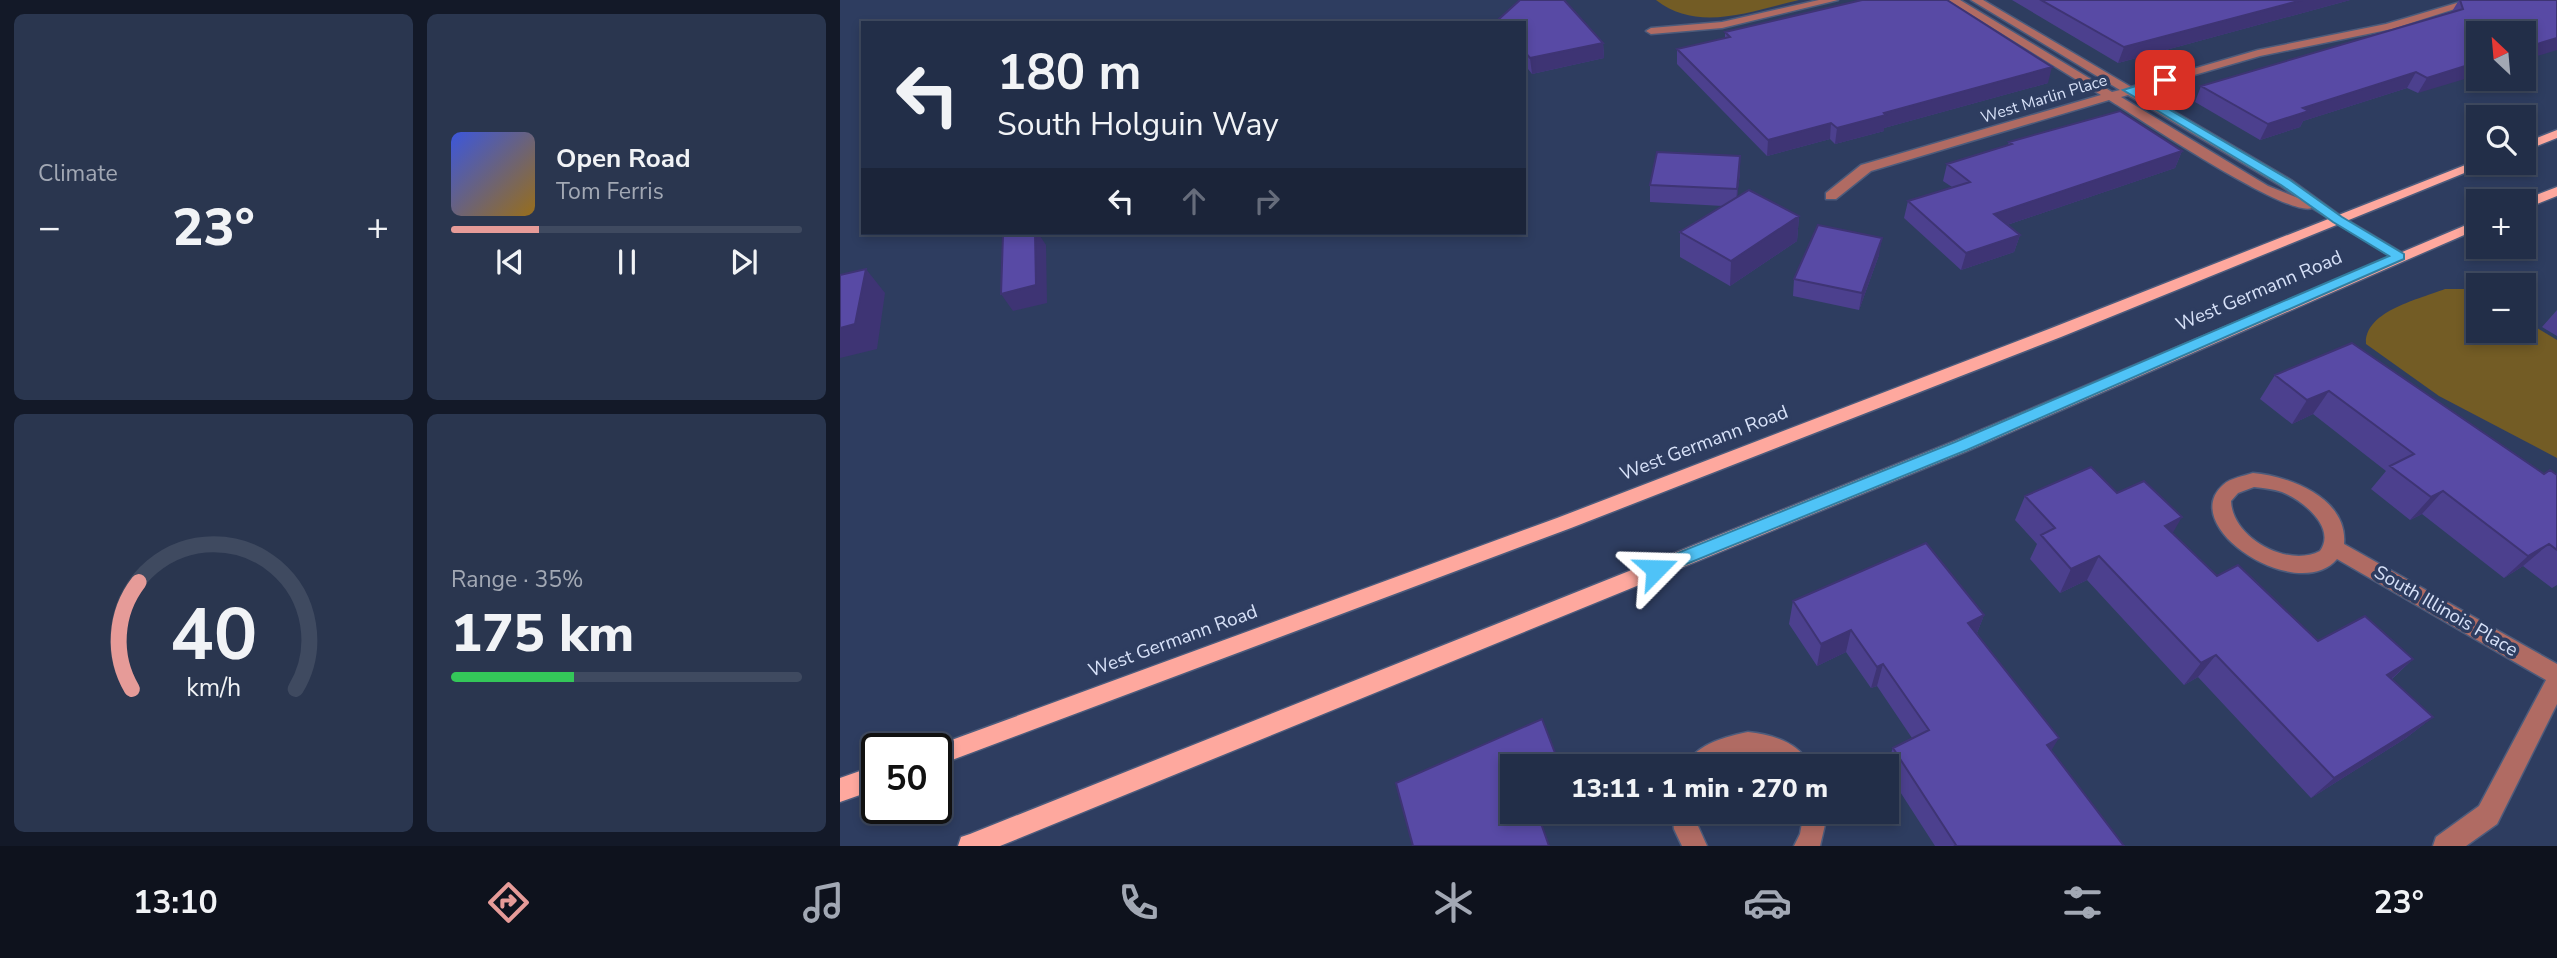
<!DOCTYPE html>
<meta charset="utf-8">
<style>
:root{--surface:#222e48;--page:#2a364f;--text:#f1f3f6;--muted:#a2a8b4;--line:#3f4a60;--accent:#e69b98}
body{margin:0;font-family:"Nunito Sans",sans-serif;background:var(--page);color:var(--text);height:100vh;display:flex;flex-direction:column;font-size:26px;white-space:nowrap}
*{box-sizing:border-box;margin:0}
p{font-size:23px;color:var(--muted)}
.icon{flex:none;width:38px;height:38px;fill:none;stroke:currentColor;stroke-width:2;stroke-linecap:round;stroke-linejoin:round}
.map{position:relative;flex:1;overflow:hidden}
.side{display:flex;flex-direction:column;gap:14px;padding:14px;background:#131928;width:840px}
.side>*{flex:none}
.banner{position:absolute;left:21px;top:21px;width:665px;height:214px;border-radius:0px;box-shadow:0 4px 10px #0003,0 0 0 2px var(--line);background:#222e48;color:var(--text);overflow:hidden}
.needle{width:46px;rotate:334deg}
.fabs{position:absolute;left:1626px;top:21px;display:grid;gap:14px}
.fabs a{display:grid;place-items:center;width:70px;height:70px;border-radius:0px;background:var(--surface);box-shadow:0 4px 10px #0003,0 0 0 2px var(--line);font-size:35px}
.speed{position:absolute;left:21px;top:733px;display:flex;gap:14px;font-size:35px;font-weight:700;text-align:center}
.speed>*{display:grid;place-content:center;width:91px;height:91px;border-radius:50%;background:var(--surface);box-shadow:0 4px 10px #0003,0 0 0 2px var(--line);line-height:1}
.speed .limit{border:4px solid #111;border-radius:10px;background:#fff;color:#111}
.pin{position:absolute;display:grid;place-items:center;width:60px;height:60px;color:#fff;margin:-30px;border-radius:14px;box-shadow:0 4px 10px #0006}
.me{position:absolute;width:77px;margin:-38px;rotate:68deg;stroke-linejoin:round;filter:drop-shadow(0 0 5px #0008)}
.turn{display:flex;align-items:center;gap:24px;height:147px;padding:0 21px;font-size:32px}
.turn .icon{width:91px;height:91px;stroke-width:2.5}
.turn b{display:block;font-size:49px;line-height:60px}
.lanes{display:flex;align-items:center;height:66px;padding:0 21px;background:#0003;justify-content:center;gap:35px;direction:ltr}
.lanes .off{opacity:.35}
.big{font-size:52px;font-weight:800;line-height:1.1}
.side .card{flex:1;display:flex;flex-direction:column;justify-content:center;gap:10px;min-width:0;padding:0 24px;border-radius:10px;background:var(--page)}
.side .dial{align-items:center;gap:0}
.dial svg{height:182px;overflow:visible;fill:none;stroke:var(--line);stroke-width:7;stroke-linecap:round;text-anchor:middle}
.dial text{fill:var(--text);stroke:none}
.song{display:flex;align-items:center;gap:21px}
.cover{width:84px;height:84px;border-radius:10px;background:linear-gradient(135deg,hsl(230 70% 55%),hsl(40 70% 35%))}
.played{height:7px;border-radius:4px;background:linear-gradient(90deg,var(--accent) 25%,var(--line) 25%)}
.keys{display:flex;justify-content:space-around;direction:ltr}
.heat{display:flex;justify-content:space-between;align-items:center;font-size:38px;direction:ltr}
.charge{height:10px;border-radius:5px;background:linear-gradient(90deg,#34c759 35%,var(--line) 0)}
.side .tiles{flex:1;display:grid;gap:14px;grid-template-columns:repeat(2,1fr)}
.trip{position:absolute;left:660px;top:754px;width:399px;height:70px;border-radius:0px;background:var(--surface);box-shadow:0 4px 10px #0003,0 0 0 2px var(--line);font-weight:800;line-height:70px;text-align:center}
.tab-bar{display:flex;height:112px;justify-content:space-around;align-items:center;background:#0e121d;color:var(--muted)}
.tab-bar .icon{width:49px;height:49px}
.tab-bar .current{color:var(--accent)}
.tab-bar b{font-size:32px;color:var(--text)}
main{display:flex;flex:1;min-height:0}
.map>svg:first-child{display:block}
.green{fill:#735c25}
.lines{fill:none;stroke-linecap:round;stroke-linejoin:round}
.minor-casing{stroke:#4c5b7b;stroke-width:3}
.major-casing{stroke:#4c5b7b;stroke-width:3}
.minor{fill:#b06b63;fill-rule:evenodd}
.major{fill:#fea89e;fill-rule:evenodd}
.wall{fill:#4c408e}
.shaded-wall{fill:#3e3474}
.building{fill:#584aa5;stroke:#3e3474;stroke-width:2}
.route{fill:#4fc3f7;stroke:#337fa1;stroke-width:2}
.labels{text-anchor:middle;dominant-baseline:central;stroke-width:7;stroke-linejoin:round;paint-order:stroke}
.far-street-label{font-size:16px;fill:#d7e1f8;stroke:#2e3d60}
.street-label{font-size:19px;fill:#d7e1f8;stroke:#2e3d60}
</style>
<main>
<section class="side">
<div class="tiles">
<div class="card"><p>Climate</p>
<div class="heat"><a>−</a><b class="big">23°</b><a>+</a></div>
</div>
<div class="card">
<div class="song"><i class="cover"></i><div><b>Open Road</b><p>Tom Ferris</p></div></div>
<div class="played"></div>
<div class="keys"><svg class="icon" aria-label="previous" viewBox="0 0 24 24"><path d="M18 5L8 12l10 7zM5 5v14"/></svg><svg class="icon" aria-label="pause" viewBox="0 0 24 24"><path d="M8 5v14M16 5v14"/></svg><svg class="icon" aria-label="next" viewBox="0 0 24 24"><path d="M6 5l10 7-10 7zM19 5v14"/></svg></div>
</div>
<div class="card dial"><svg viewBox="0 0 100 80">
<path d="M14 69A42 42 0 1 1 86 69"/>
<path d="M14 69A42 42 0 0 1 17 22" stroke="#e69b98"/>
<text x="50" y="56" font-size="32" font-weight="700">40</text>
<text x="50" y="72" font-size="11">km/h</text>
</svg></div>
<div class="card"><p>Range · 35%</p><b class="big">175 km</b><div class="charge"></div></div>
</div>
</section>
<div class="map">
<svg width="1717" height="846" viewBox="0 0 1717 846">
<rect width="100%" height="100%" fill="#2e3d60"/>
<path class="green" d="M816,0h143c-48,11 -101,33 -143,0z
M1605,289h19l14,5v37h46v-11l33,20v118l-118,-62 -73,-52c-2,-33 54,-45 79,-55z"/>
<g class="lines">
<defs>
<path id="minor" d="M979,0h19l-116,28 -71,6 -5,-3 5,-3 71,-6z
M1108,0h12l152,92 8,-2 -149,-90h12l148,87 127,-37 128,-26 81,-24h16l-91,29 -132,27 -121,35 152,89 51,37 62,37 2,3 -2,3 -5,1 -87,-53c-25,10 -173,-90 -203,-108l-238,71 -35,28h-10v-6l35,-28 240,-70zM1288,95l153,91 17,12 -30,-12 -147,-89z
M1413,473c36,3 95,25 91,71l213,120v40l-60,120 -31,22h-33l3,-9 43,-31 67,-126 -209,-121c-39,46 -161,-32 -114,-74 7,-7 21,-9 30,-12zM1414,487c9,1 19,2 28,5 20,8 55,35 38,59 -32,17 -88,-13 -89,-50l7,-8z
M908,732c23,2 53,11 62,34h-28l-13,-8 -21,-3 -19,4 -13,7h-30c8,-21 41,-30 62,-34z
M832,812h24l2,14 9,20h-25l-8,-17z
M964,812h24l-8,34h-26l6,-12z"/>
<path id="major" d="M1717,130v8l-33,13v-8z
M1638,160v3h11l-428,174 -490,191 -635,238v-17h-9l630,-231 492,-189z
M1717,187v9l-33,13v-8h-3z
M1638,220v9l-511,222 -967,395h-42l3,-9 9,-3 985,-393z
M37,765v24l-37,13v-24z"/>
</defs>
<use href="#minor" class="minor-casing"/>
<use href="#major" class="major-casing"/>
<use href="#minor" class="minor"/>
<use href="#major" class="major"/>
</g>
<path class="wall" d="M680,0h44l39,43 1,15 -72,16 -8,-10v-41h-24l-1,-4z
M1172,0h338l-232,63z
M1619,0h98l-139,93 -11,-5 -104,33 -3,6 -40,13 -65,-38 6,-16 250,-73z
M885,32l323,51 -164,45v3l-49,13 -5,-5 -63,17 -90,-92v-15l48,-11z
M1169,142l173,9 -7,17 -168,57 13,10 -6,17 -53,18 -57,-52 4,-17 44,-14 -9,-6 4,-17 61,-19z
M900,172l-3,25 62,19 -2,25 -67,45 -50,-29v-25l43,-26 -73,-4v-17z
M1039,255l-20,55 -66,-14 1,-17z
M1717,310v26l-15,-9z
M1512,343l192,131 13,1v110l-5,3 -29,-22 -19,12 -82,-64 -12,6 -39,-31 15,-18 -73,-57 -21,10 -32,-25 15,-24z
M1277,493l55,40 45,43 101,65 95,18 -21,20 41,38 -27,21 -95,60 -113,-121 -14,8 -97,-105 -27,13 -30,-34 7,-15 -22,-24 10,-24z
M953,601l191,14 -7,18 74,118 73,95h-189l-49,-76v-4l7,-18 19,-10 -35,-52 -6,2 -25,-36 -29,14 -28,-42z"/>
<path class="shaded-wall" d="M1462,0h48l-232,63 6,-16z
M1717,38v12l-33,10v-12z
M763,43l1,15 -72,16 -2,-16z
M1638,62v13l-60,18 9,-15z
M1212,67l-4,16 -164,45v3l-49,13 2,-16 47,-15z
M1576,72l-9,16 -104,33 -3,6 -40,13 8,-16 35,-16z
M991,123l-1,16 -63,17 1,-16z
M1342,151l-7,17 -186,63 5,-17z
M900,156v16l-4,34 1,-17z
M959,216l-2,25 -67,45 1,-25z
M195,233h3l8,12 1,58 -34,8 -12,-17z
M1180,235l-6,17 -53,18 5,-17z
M1042,238l-3,17 -20,55 3,-17z
M26,269l19,24 -8,56 -37,9v-30z
M1489,391l-16,23 -21,10 15,-24z
M1603,491l-21,23 -12,6 21,-23z
M1342,517l-14,24 -3,-15z
M1709,544l-26,22 -19,12 24,-22z
M1259,556l-12,24 -27,13 11,-24z
M1144,615l-9,23 -7,-15z
M1011,630l-5,22 -29,14 4,-22z
M1376,655l-18,22 -14,8 17,-22z
M1573,659l-24,22 -2,-6z
M1043,664l-6,22 -6,2 6,-21z
M1593,717l-27,21 -95,60 23,-20z
M1219,738l-13,21 1,-14z
M696,812h19l-16,8z"/>
<path class="building" d="M680,0h44l39,43 -73,15 -6,-7v-28h-22l-3,-4z
M1022,0h85l105,67 -168,46 2,2 -49,13 -6,-5 -63,17 -91,-91 53,-12 -5,-5z
M1201,0h261l-178,47z
M1620,0h97v38l-33,10v-15h-46v29l-51,16 -11,-6 -113,36 6,3 -41,13 -67,-38 262,-77z
M1280,111l62,40 -188,63 26,21 -54,18 -58,-52 62,-19 -23,-18 65,-20 -3,-2z
M817,152l83,4 -3,33 -87,-4z
M909,190l50,26 -68,45 -51,-29z
M978,225l64,13 -20,55 -68,-14z
M173,233h22l1,52 -35,9 2,-59z
M26,269l-11,55 -15,4v-53z
M1512,343l192,131 6,-4 7,5v75l-8,-6 -21,12 -85,-65 -12,6 -41,-31 24,-12 -85,-63 -22,9 -32,-25z
M1251,467l26,26 27,-12 38,36 -17,9 52,50 21,-11 80,76 47,-25 48,43 -26,16 46,42 -99,61 -118,-123 -15,8 -102,-107 -28,13 -30,-34 14,-7 -30,-32z
M1086,543l58,72 -16,8 91,115 -12,7 77,101h-170l2,-1 -63,-97 36,-18 -46,-66 -6,3 -26,-37 -30,14 -28,-43z
M702,719l18,47h-48v46h25l12,34h-136l-17,-63z"/>
<path class="route" d="M1325,77l4,1v4l-31,9 152,89 52,37 62,37v5l-437,191 -305,124 -6,3 -6,-3 -3,-5 3,-5 305,-122 434,-186 -56,-34 -52,-37 -158,-95z"/>
<g class="labels">
<g class="far-street-label">
<text transform="translate(1204 99) rotate(-17)">West Marlin Place</text>
</g>
<g class="street-label">
<text transform="translate(1419 291) rotate(-23)">West Germann Road</text>
<text transform="translate(864 443) rotate(-21)">West Germann Road</text>
<text transform="translate(1606 611) rotate(30)">South Illinois Place</text>
<text transform="translate(333 641) rotate(-20)">West Germann Road</text>
</g>
</g>
</svg>
<div class="fabs">
<a><svg class="needle" viewBox="-14 -14 28 28"><path d="M0-13l5 13h-10z" fill="#e53935"/><path d="M0 13l5-13h-10z" fill="#a2a8b4"/></svg></a>
<a><svg class="icon" aria-label="search" viewBox="0 0 24 24"><circle cx="10" cy="10" r="6"/><path d="M15 15l6 6"/></svg></a>
<a>+</a>
<a>−</a>
</div>
<div class="speed"><div class="limit">50</div></div>
<div class="pin" style="left:1325px;top:80px;background:#d93025"><svg class="icon" aria-label="arrive" viewBox="0 0 24 24"><path d="M6 21V4h12l-3 4 3 4H6"/></svg></div>
<svg class="me" style="left:816px;top:569px" viewBox="-20 -20 40 40"><path d="M0-17L14 15 0 8-14 15z" fill="#4fc3f7" stroke="#fff" stroke-width="4"/></svg>
<div class="trip">13:11 · 1 min · 270 m</div>
<div class="banner">
<div class="turn"><svg class="icon" aria-label="left" viewBox="0 0 24 24"><path d="M17 20v-9H6M10 6l-5 5 5 5"/></svg><div><b>180 m</b>South Holguin Way</div></div>
<div class="lanes"><svg class="icon" aria-label="left" viewBox="0 0 24 24"><path d="M17 20v-9H6M10 6l-5 5 5 5"/></svg><svg class="icon off" aria-label="ahead" viewBox="0 0 24 24"><path d="M12 20V5M6 11l6-6 6 6"/></svg><svg class="icon off" aria-label="right" viewBox="0 0 24 24"><path d="M7 20v-9h11M14 6l5 5-5 5"/></svg></div>
</div>
</div>
</main>
<nav class="tab-bar">
<b>13:10</b>
<svg class="icon current" aria-label="directions" viewBox="0 0 24 24"><path d="M12 3l9 9-9 9-9-9zM9 14v-3h6M13 9l2 2-2 2"/></svg>
<svg class="icon" aria-label="music" viewBox="0 0 24 24"><path d="M9 18V5l10-2v13"/><circle cx="6" cy="18" r="3"/><circle cx="16" cy="16" r="3"/></svg>
<svg class="icon" aria-label="phone" viewBox="0 0 24 24"><path d="M5 4h4l2 5-3 2q2 4 5 5l2-3 5 2v4C11 20 4 13 5 4z"/></svg>
<svg class="icon" aria-label="climate" viewBox="0 0 24 24"><path d="M12 3v18M4 7l16 10M4 17L20 7"/></svg>
<svg class="icon" aria-label="car" viewBox="0 0 24 24"><path d="M5 17H2v-5l4-1 3-4h7l3 4 3 1v5h-3M9 17h6M6 11h13"/><circle cx="7" cy="17" r="2"/><circle cx="17" cy="17" r="2"/></svg>
<svg class="icon" aria-label="filters" viewBox="0 0 24 24"><path d="M4 7h16M4 17h16"/><circle cx="9" cy="7" r="2"/><circle cx="15" cy="17" r="2"/></svg>
<b>23°</b>
</nav>
